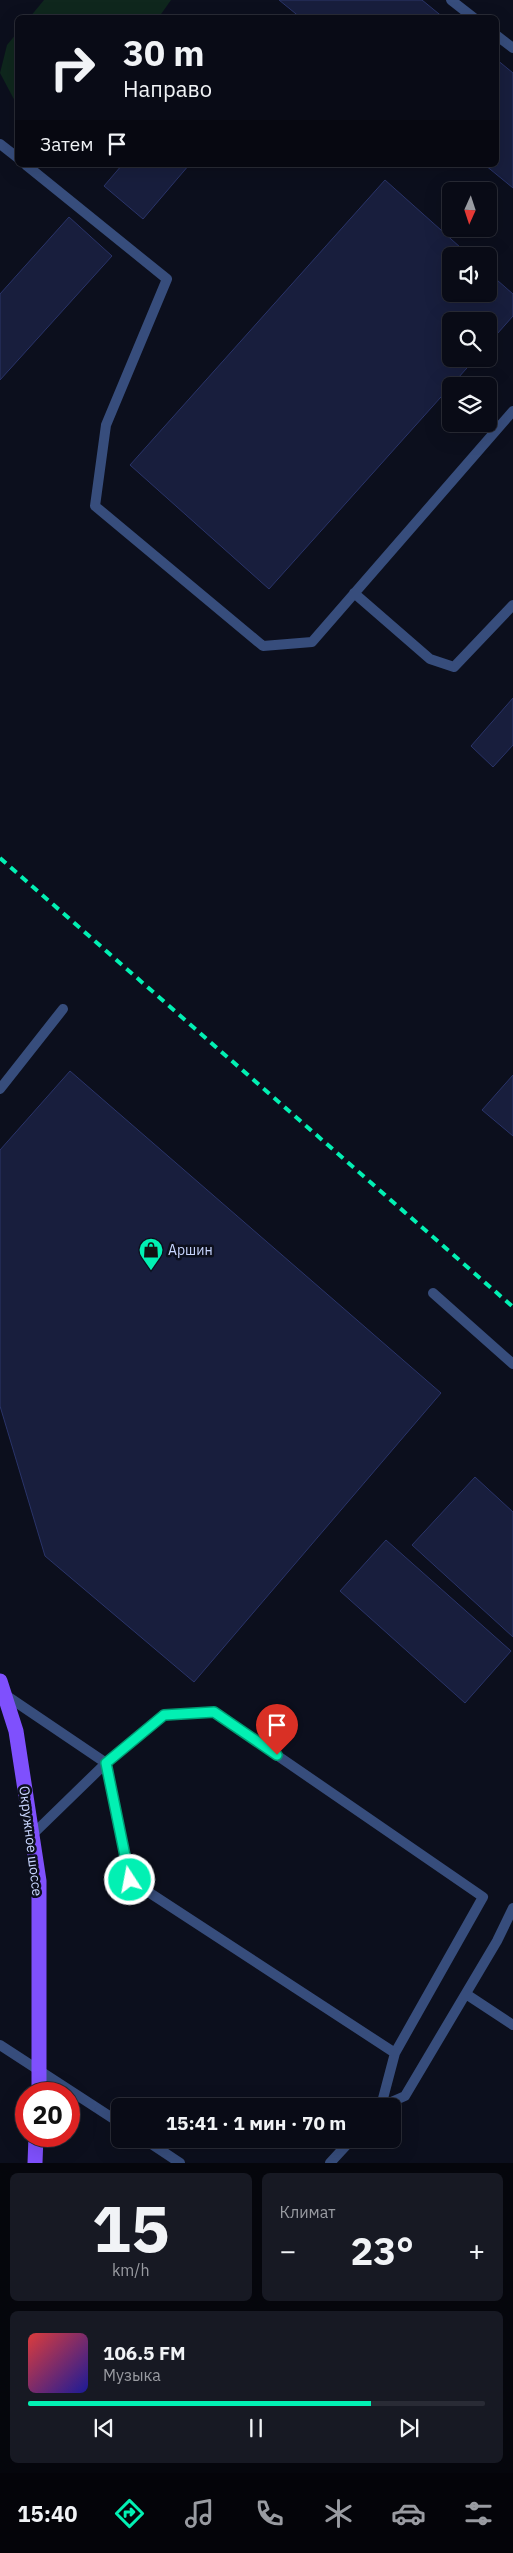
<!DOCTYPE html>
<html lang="ru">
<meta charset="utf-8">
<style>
:root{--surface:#090b16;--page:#171923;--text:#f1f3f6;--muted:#999ba1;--line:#292b35;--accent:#02f0b3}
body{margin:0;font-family:"IBM Plex Sans",sans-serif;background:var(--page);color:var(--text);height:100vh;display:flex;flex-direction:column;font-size:19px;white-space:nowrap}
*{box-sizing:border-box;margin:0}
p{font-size:16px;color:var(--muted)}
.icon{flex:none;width:28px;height:28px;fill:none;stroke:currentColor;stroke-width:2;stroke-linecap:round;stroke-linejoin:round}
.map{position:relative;height:2163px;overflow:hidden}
.side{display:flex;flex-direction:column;gap:10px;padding:10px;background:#05060c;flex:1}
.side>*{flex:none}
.hud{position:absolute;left:15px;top:15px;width:484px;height:152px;border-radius:8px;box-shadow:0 5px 20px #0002,0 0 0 1px var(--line);background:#090b16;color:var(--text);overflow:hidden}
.needle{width:32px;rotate:183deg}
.controls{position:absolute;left:442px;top:182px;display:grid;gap:10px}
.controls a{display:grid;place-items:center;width:55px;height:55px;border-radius:8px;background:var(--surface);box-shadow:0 5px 20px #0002,0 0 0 1px var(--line);font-size:25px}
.speed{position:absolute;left:15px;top:2082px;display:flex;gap:10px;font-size:25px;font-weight:700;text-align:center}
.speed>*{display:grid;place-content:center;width:65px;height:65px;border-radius:50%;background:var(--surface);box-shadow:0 5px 20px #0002,0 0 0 1px var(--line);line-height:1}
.speed .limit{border:8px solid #d22;background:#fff;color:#111}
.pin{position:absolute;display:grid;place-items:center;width:42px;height:42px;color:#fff;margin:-51px -21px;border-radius:50% 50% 50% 0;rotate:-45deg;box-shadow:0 0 5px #0007}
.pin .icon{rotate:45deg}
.me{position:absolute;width:55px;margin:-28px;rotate:349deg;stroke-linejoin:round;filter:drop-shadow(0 0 4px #0008)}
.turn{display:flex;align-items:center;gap:18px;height:105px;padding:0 25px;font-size:22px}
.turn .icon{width:65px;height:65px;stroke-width:2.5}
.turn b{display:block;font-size:35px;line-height:42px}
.then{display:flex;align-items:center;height:48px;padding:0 25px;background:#0003;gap:10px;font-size:19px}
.big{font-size:38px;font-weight:800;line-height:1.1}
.side .tile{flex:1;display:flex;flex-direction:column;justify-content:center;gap:8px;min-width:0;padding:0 18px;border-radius:8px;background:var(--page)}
.side .dial{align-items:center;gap:0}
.dial b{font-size:65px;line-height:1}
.song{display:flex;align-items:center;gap:15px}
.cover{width:60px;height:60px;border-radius:8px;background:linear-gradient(135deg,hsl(0 70% 55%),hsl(240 70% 35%))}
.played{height:5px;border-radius:2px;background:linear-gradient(90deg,var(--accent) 75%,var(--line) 75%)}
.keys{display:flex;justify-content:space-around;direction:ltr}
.heat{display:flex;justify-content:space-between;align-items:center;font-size:28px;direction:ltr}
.side .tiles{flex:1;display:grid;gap:10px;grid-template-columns:1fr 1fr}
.tile:last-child{grid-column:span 2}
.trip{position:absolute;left:111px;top:2098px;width:290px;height:50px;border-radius:8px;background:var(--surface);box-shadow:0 5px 20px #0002,0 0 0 1px var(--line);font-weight:800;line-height:50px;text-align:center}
.menu{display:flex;height:80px;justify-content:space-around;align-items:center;background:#040409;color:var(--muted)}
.menu .icon{width:35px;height:35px}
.menu .selected{color:var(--accent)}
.menu b{font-size:22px;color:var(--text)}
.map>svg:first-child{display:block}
.green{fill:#0f271d}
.building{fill:#181e3d;stroke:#2a3469}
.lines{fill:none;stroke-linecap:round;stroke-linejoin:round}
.service{stroke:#374d7c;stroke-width:10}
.minor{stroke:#374d7c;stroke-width:10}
.primary{stroke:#7f50fd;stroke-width:15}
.rail{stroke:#02f0b3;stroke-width:4;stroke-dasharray:8 6;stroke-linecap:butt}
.route-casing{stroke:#019c74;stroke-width:12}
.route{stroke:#02f0b3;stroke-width:9}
.labels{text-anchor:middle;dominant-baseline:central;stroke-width:5;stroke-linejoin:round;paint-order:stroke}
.poi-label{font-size:14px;fill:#c8d5fe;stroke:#0c0f1d;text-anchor:start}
.street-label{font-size:14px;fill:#c8d5fe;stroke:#0c0f1d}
</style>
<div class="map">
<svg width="513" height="2163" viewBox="0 0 513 2163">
<rect width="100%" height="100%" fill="#0c0f1d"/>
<path class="green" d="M44,0h127l-12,17h-129z
M17,33v72l-17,-32 7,-28z"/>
<path class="building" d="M279,0h143l22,18h-143z
M496,59l17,14v115l-28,-23h11z
M122,165h67l-46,54 -39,-33z
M385,180l85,76h-19v38h38v-21l24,21v22l-24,27v-22h-38v38h24l-206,230 -139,-124z
M69,217l43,39 -112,124v-86z
M513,698v47l-20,22 -22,-21z
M70,1071l371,322 -247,289 -149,-126 -45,-150v-256z
M513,1075v61l-31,-26z
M475,1477l38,35v125l-101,-92z
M386,1540l125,111 -46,52 -125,-112z"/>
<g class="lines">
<path class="service" d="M451,0l23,18
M496,35l17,13
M0,144l18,14
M26,165l141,114 -61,146 -11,81 168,140 49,-4 201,-231
M354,593l76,66 24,8 59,-62
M0,1089l63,-80
M433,1293l80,71
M4,1694l102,69 24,117 265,173
M32,1835l74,-72 57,-48 51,-3 269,185 -88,156 -14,53
M466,1994l47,31
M382,2106l23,-10 92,-155 16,-33
M330,2163l22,-24"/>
<path class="minor" d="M0,2045l120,78
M144,2139l36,24"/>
<path class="primary" d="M0,1681l16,50 23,150v213
M35,2163l1,-27"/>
<path class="rail" d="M0,858l513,449"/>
</g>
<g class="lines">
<defs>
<path id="route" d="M130,1880l-24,-117 58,-48 50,-3 63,43"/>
</defs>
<use href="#route" class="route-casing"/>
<use href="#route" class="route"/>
</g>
<defs>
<symbol id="shop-pin" viewBox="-11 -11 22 30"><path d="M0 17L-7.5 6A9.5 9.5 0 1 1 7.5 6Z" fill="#02f0b3" stroke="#0c0f1d"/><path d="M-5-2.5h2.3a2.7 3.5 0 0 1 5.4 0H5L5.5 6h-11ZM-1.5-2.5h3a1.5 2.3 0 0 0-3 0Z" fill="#111"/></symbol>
</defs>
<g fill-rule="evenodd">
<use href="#shop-pin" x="137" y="1236" width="28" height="38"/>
</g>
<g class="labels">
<g class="poi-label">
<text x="168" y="1250">Аршин</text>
</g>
<g class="street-label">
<text transform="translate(31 1841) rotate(83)">Окружное шоссе</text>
</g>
</g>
</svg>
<div class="controls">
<a><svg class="needle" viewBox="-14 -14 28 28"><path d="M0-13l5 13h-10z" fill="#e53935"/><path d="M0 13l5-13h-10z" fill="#999ba1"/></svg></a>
<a><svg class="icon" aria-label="sound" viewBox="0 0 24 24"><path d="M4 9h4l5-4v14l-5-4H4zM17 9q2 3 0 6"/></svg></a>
<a><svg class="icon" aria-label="search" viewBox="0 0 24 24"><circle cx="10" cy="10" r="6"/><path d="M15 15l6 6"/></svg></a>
<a><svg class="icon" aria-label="layers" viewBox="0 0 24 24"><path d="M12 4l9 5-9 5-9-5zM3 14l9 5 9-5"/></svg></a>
</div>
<div class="speed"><div class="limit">20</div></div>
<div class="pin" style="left:277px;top:1755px;background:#d93025"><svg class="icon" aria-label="arrive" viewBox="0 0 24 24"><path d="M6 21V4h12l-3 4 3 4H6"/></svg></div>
<svg class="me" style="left:130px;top:1880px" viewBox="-20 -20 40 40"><circle r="17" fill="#02f0b3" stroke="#fff" stroke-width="3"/><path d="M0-11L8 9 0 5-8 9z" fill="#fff"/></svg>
<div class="trip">15:41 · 1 мин · 70 m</div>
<div class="hud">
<div class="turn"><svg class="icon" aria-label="right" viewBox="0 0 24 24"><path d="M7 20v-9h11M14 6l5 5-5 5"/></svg><div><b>30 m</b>Направо</div></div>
<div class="then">Затем<svg class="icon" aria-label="arrive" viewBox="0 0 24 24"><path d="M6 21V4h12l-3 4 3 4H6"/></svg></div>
</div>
</div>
<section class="side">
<div class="tiles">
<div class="tile dial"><b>15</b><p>km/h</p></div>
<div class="tile"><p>Климат</p>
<div class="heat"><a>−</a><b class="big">23°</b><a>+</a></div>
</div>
<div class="tile">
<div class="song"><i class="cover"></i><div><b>106.5 FM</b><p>Музыка</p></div></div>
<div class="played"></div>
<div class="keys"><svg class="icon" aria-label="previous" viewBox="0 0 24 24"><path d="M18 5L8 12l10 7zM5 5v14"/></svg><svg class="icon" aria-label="pause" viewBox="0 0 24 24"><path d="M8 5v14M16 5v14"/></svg><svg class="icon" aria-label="next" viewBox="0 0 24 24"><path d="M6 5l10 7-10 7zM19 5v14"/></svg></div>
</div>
</div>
</section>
<nav class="menu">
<b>15:40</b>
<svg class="icon selected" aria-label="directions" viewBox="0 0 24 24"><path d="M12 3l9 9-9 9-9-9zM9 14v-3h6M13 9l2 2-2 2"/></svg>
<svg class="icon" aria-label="music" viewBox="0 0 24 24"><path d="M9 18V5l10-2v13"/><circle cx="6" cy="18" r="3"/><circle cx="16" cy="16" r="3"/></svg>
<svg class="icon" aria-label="phone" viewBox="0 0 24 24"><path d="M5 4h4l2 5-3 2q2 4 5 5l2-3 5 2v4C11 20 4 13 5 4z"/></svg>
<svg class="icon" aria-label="climate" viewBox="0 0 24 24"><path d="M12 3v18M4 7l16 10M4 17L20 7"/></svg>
<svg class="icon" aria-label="car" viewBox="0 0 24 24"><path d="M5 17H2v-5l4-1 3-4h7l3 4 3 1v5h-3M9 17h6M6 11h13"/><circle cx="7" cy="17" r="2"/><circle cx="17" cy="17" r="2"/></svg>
<svg class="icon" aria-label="filters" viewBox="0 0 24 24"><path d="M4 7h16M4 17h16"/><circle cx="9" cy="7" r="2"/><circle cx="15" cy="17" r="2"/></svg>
</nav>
